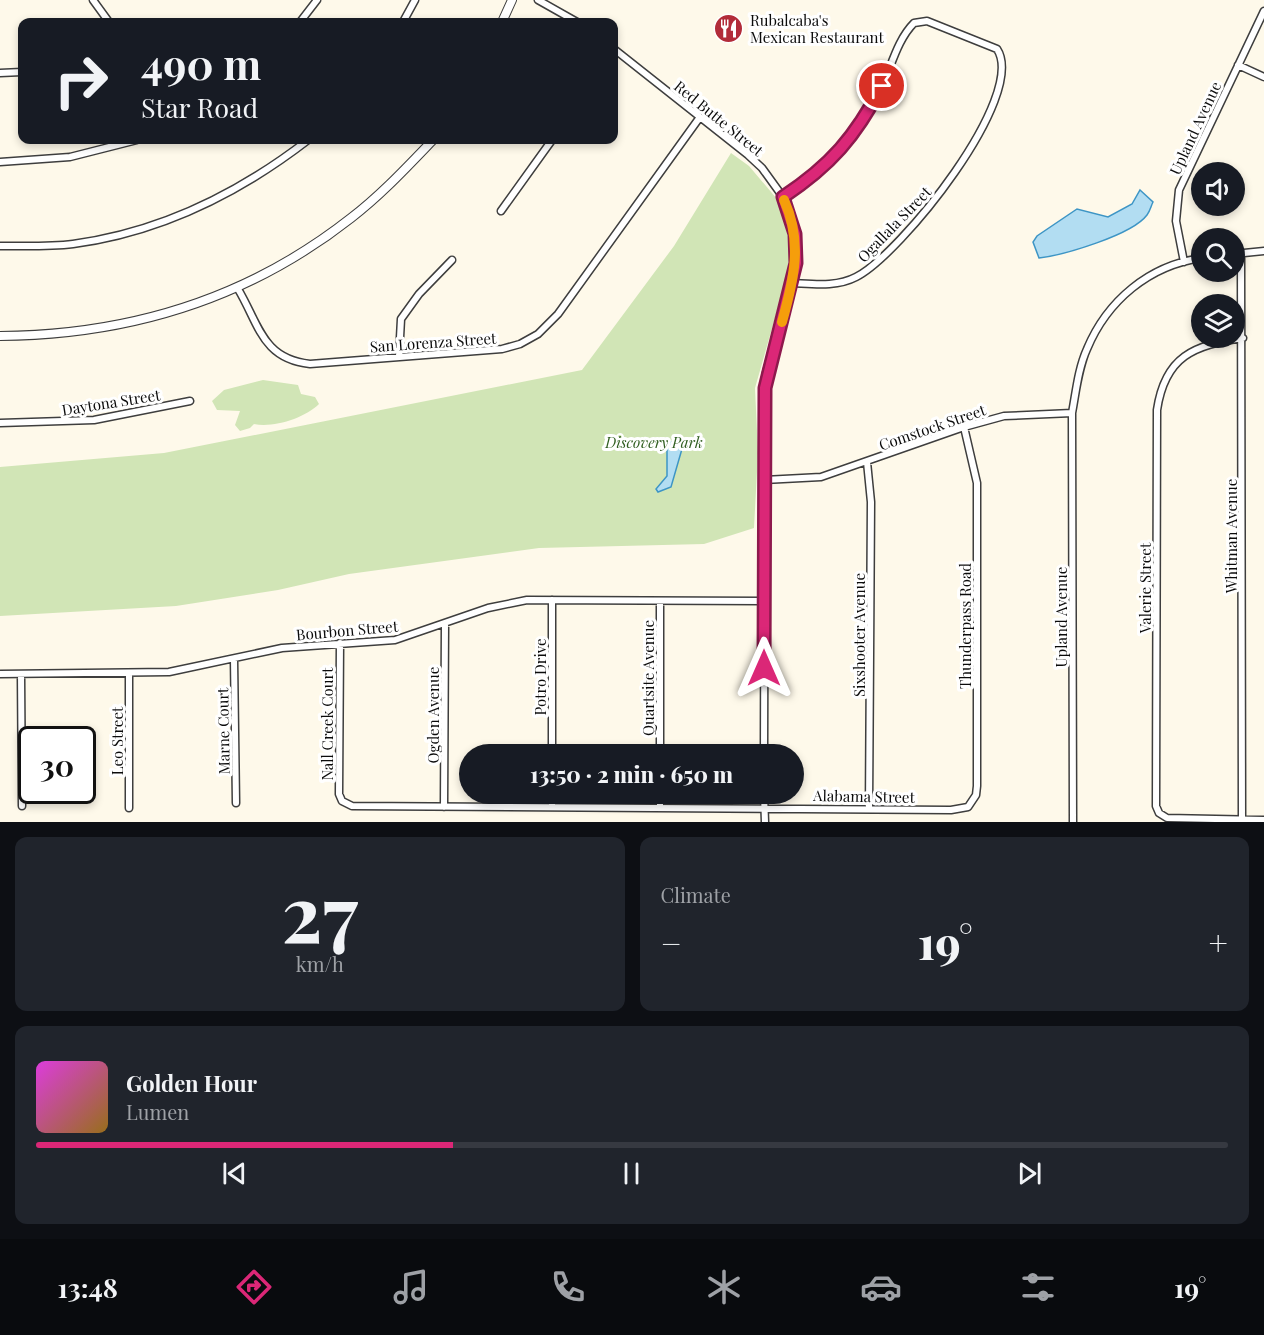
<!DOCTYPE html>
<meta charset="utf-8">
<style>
:root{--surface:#171b24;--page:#20242c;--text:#f1f3f6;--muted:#9ea1a6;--line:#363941;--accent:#db2777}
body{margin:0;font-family:"Playfair Display",serif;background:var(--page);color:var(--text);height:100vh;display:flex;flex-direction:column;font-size:22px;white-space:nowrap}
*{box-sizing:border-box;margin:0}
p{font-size:20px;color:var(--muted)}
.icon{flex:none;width:33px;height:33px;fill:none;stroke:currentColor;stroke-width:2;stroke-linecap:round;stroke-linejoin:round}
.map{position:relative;height:822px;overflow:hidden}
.panel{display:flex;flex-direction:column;gap:15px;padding:15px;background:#0d0f14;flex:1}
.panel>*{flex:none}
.guide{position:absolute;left:18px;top:18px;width:600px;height:126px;border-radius:12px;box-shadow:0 3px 9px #0003;background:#171b24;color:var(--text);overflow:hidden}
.buttons{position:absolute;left:1191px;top:162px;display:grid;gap:12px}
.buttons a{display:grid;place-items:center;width:54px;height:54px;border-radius:50%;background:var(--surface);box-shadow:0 3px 9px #0003;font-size:30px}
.speed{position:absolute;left:18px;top:726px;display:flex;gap:12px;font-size:30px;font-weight:700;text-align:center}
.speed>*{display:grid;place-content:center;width:78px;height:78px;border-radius:50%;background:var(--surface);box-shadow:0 3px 9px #0003;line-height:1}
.speed .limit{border:3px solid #111;border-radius:9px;background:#fff;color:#111}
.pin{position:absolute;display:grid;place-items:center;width:51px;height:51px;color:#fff;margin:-26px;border:3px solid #fff;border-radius:50%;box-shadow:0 2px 6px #0007}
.me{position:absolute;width:66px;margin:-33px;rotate:0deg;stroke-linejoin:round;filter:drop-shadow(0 0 4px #0008)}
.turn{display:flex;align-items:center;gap:21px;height:126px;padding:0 24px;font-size:27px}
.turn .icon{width:78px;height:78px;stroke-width:2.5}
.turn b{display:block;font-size:42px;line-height:51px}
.big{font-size:45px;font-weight:800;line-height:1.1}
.panel .widget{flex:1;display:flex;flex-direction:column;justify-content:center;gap:9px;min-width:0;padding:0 21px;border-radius:12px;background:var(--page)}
.panel .dial{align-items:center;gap:0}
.dial b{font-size:78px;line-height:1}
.song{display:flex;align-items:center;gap:18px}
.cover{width:72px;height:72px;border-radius:9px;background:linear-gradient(135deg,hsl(300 70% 55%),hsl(40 70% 35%))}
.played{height:6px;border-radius:3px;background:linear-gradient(90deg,var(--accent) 35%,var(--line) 35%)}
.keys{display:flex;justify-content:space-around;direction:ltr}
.heat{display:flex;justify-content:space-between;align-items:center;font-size:33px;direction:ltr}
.panel .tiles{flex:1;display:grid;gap:15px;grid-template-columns:1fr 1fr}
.widget:last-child{grid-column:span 2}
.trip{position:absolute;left:459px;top:744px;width:345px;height:60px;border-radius:30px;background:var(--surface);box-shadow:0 3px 9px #0003;font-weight:800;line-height:60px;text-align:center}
.dock{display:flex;height:96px;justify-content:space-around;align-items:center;background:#090b0e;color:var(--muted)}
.dock .icon{width:42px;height:42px}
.dock .active{color:var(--accent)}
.dock b{font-size:27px;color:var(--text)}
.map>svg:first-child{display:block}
.green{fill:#d1e5b6}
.water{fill:#b2ddf2;stroke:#3d95c5;stroke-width:1.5}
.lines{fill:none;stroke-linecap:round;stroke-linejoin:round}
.minor-casing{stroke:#3e3e3e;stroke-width:9}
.tertiary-casing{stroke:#3e3e3e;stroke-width:10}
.minor{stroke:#fff;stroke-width:6}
.tertiary{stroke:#fff;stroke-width:8}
.route-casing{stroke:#8e194d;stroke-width:15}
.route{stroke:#db2777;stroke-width:10}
.slow{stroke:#f59e0b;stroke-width:10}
.labels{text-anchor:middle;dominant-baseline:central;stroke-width:6;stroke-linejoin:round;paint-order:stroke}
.poi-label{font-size:15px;fill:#0b0b0b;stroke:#fff;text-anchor:start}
.street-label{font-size:15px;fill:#0b0b0b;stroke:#fff}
.park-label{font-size:15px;font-style:italic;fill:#305e20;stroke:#fff}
</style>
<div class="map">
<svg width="1264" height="822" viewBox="0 0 1264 822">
<rect width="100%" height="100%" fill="#fef9ea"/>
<path class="green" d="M731,153l18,13 28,33 19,45 -41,144 3,65 -4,75 -50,16 -165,4 -190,26 -71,16 -102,16 -176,10v-149l164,-14 418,-83 92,-124z
M263,380l35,5 3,9 14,3 4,7c-14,14 -45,24 -65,20l-4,4 -10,3 -5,-6 5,-14 -23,-1 -5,-9 12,-11z"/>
<path class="water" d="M1140,190l13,12c-2,4 -3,9 -6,13 -15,20 -83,40 -108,43l-6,-16 4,-6 40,-27 31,8 24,-13z
M667,442h17l-13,45 -13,5 -2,-3 11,-13z"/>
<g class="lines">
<defs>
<path id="minor" d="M93,0l16,22
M538,0l39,22
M300,22l17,-22
M403,22l12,-22
M614,49l134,106 14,13 21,29 12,37 1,29 -30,110 -1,15 -1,366
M1238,65l26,12
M0,73l22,-1
M0,162l70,-5 67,-17
M783,197c48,-31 74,-61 100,-113 9,-20 15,-45 31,-61l13,-2 70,28c31,47 -97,206 -141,228 -19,10 -42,7 -63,6
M501,211l51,-71
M0,246c24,0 49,1 73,-2 89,-12 165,-50 235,-104
M1241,253l1,567
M1234,254l30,-3
M1184,262l-8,-41 3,-31 85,-179
M238,289c21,35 24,70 72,75l192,-15 18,-5 18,-10 20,-20 142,-197
M1243,338c-49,7 -78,18 -86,72l-1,396 3,7 8,5 97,2
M399,356l2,-37 18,-25 33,-34
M0,423l94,-3 96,-19
M867,462l4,40 -2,306
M764,480l57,-3 143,-50 40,-11 68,-3
M340,643l-1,151 3,7 10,5 599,4 17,-3 8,-12 1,-9v-303l-13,-56
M234,659l2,144
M0,674l169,-2 113,-24 113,-8 93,-32 39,-8 237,1
M21,674l1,132
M552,754v-154
M660,754v-152
M764,794l1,28
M444,807l1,-184
M552,807v-13
M660,807v-13
M129,808v-134
M1073,822l-1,-409c4,-21 6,-44 15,-64 20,-48 62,-84 115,-91"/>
<path id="tertiary" d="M502,22l10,-22
M0,336c130,-1 248,-37 351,-118 30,-23 56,-51 82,-78"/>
</defs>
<use href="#minor" class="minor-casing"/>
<use href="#tertiary" class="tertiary-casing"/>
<use href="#minor" class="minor"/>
<use href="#tertiary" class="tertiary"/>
</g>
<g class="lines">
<defs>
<path id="route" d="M764,668l1,-280 31,-125 -1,-29 -12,-37c48,-32 72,-60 99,-111"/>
</defs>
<use href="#route" class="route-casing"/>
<use href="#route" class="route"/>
<path class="slow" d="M782,322c12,-43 21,-80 2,-122"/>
</g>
<defs>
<symbol id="restaurant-disc" viewBox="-11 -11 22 22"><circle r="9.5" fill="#b22c39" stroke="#fff"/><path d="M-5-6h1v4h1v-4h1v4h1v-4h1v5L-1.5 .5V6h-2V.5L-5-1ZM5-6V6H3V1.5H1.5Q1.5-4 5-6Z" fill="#fff"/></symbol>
</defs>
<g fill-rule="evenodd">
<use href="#restaurant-disc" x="712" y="12" width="33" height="33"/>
</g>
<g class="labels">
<g class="poi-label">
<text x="750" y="20">Rubalcaba's<tspan x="750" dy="17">Mexican Restaurant</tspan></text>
</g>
<g class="street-label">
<text transform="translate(719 118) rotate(39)">Red Butte Street</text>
<text transform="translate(1195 128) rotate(-65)">Upland Avenue</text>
<text transform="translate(894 224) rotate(-46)">Ogallala Street</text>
<text transform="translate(433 342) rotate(-4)">San Lorenza Street</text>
<text transform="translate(111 402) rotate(-9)">Daytona Street</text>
<text transform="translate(932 427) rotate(-19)">Comstock Street</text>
<text transform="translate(1231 536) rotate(-90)">Whitman Avenue</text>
<text transform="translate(1145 588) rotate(-90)">Valerie Street</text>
<text transform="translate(1061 617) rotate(-90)">Upland Avenue</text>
<text transform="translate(965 626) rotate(-90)">Thunderpass Road</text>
<text transform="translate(347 630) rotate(-5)">Bourbon Street</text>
<text transform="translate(859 635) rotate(-90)">Sixshooter Avenue</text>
<text transform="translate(540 677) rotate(-90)">Potro Drive</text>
<text transform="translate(648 678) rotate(-90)">Quartsite Avenue</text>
<text transform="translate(433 715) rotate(-90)">Ogden Avenue</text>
<text transform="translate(327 724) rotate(-90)">Nall Creek Court</text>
<text transform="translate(223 731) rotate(-91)">Marne Court</text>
<text transform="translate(117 741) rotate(-90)">Leo Street</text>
<text transform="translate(864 796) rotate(1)">Alabama Street</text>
</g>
<g class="park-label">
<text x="654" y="442">Discovery Park</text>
</g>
</g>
</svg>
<div class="buttons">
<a><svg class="icon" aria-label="sound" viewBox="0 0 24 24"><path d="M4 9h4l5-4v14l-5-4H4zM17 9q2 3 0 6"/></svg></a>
<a><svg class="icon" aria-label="search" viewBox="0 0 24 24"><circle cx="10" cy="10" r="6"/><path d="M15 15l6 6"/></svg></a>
<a><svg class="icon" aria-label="layers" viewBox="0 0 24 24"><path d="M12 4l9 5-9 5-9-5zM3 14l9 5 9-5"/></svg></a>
</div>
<div class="speed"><div class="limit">30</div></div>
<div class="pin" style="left:882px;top:86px;background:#d93025"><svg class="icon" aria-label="arrive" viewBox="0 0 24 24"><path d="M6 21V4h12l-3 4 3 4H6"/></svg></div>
<svg class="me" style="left:764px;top:668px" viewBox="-20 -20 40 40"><path d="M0-17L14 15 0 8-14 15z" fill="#db2777" stroke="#fff" stroke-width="4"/></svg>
<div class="trip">13:50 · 2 min · 650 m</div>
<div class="guide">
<div class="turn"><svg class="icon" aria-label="right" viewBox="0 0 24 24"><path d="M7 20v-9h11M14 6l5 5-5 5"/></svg><div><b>490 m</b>Star Road</div></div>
</div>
</div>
<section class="panel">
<div class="tiles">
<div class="widget dial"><b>27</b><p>km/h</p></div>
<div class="widget"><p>Climate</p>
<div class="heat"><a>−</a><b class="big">19°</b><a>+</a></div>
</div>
<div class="widget">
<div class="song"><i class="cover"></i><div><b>Golden Hour</b><p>Lumen</p></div></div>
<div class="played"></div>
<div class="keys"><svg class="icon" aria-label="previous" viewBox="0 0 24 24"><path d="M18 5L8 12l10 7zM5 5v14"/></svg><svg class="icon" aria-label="pause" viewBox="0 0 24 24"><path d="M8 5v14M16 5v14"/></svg><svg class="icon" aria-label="next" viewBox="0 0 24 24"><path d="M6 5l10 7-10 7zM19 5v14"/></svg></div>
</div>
</div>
</section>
<nav class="dock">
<b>13:48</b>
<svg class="icon active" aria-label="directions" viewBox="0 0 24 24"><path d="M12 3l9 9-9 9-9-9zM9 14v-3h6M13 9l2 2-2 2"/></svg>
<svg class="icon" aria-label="music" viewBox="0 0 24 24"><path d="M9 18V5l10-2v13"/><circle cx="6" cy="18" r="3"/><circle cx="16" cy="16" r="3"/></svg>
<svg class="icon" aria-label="phone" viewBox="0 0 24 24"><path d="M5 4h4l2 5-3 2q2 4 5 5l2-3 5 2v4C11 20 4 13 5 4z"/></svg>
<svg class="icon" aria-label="climate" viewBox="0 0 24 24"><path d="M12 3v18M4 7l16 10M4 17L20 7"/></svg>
<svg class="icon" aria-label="car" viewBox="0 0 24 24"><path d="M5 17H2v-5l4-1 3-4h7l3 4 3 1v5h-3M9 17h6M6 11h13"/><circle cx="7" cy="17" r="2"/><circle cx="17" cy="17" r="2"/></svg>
<svg class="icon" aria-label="filters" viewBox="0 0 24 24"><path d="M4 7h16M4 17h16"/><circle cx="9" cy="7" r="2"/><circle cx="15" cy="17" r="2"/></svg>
<b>19°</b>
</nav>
